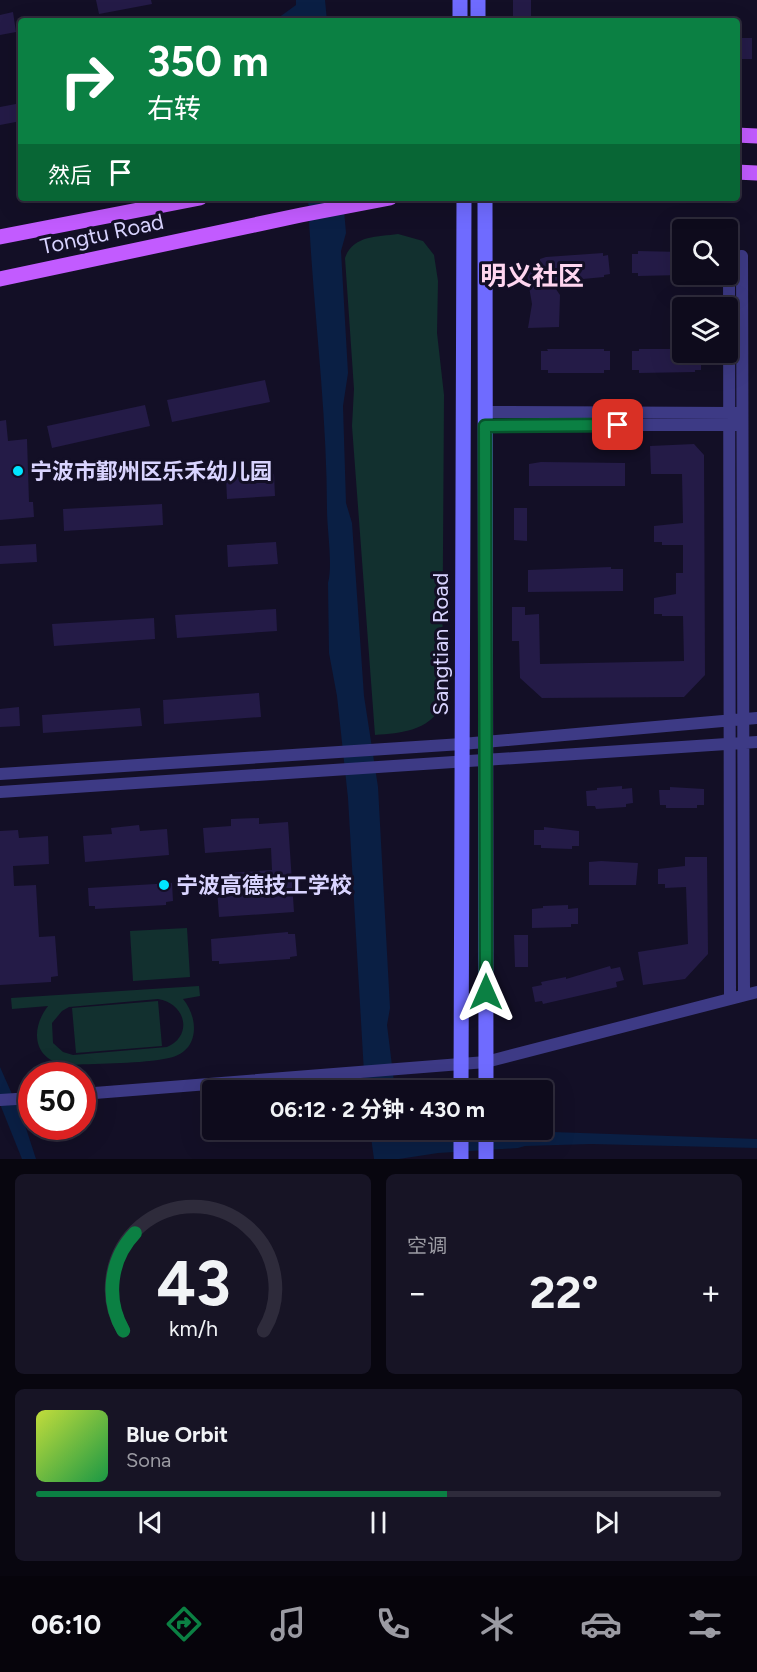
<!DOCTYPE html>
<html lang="zh">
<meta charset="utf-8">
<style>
:root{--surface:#0e0b1c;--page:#171425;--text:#f1f3f6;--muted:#9b9ba3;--line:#2e2b3b;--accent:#0b8043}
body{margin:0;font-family:Figtree,"Noto Sans SC",sans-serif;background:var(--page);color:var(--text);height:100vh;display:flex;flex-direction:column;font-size:22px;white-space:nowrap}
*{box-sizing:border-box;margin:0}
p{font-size:20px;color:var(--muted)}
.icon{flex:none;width:33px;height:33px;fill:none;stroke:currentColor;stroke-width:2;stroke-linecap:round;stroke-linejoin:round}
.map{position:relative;height:1159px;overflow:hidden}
.drawer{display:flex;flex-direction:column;gap:15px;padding:15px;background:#08060f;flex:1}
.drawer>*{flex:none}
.top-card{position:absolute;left:18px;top:18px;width:722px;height:183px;border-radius:6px;box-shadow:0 6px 24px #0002,0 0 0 2px var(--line);background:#0b8043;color:#fff;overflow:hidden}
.buttons{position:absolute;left:672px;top:219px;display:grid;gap:12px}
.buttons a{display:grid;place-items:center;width:66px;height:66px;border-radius:6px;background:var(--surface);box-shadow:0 6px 24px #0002,0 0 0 2px var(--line);font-size:30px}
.speed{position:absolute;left:18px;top:1062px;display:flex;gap:12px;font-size:30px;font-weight:700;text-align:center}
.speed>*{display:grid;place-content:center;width:78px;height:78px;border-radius:50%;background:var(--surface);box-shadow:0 6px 24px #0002,0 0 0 2px var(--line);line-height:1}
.speed .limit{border:9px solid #d22;background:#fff;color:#111}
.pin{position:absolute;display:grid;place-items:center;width:51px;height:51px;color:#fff;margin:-26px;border-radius:12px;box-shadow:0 3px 9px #0006}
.me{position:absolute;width:66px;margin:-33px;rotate:0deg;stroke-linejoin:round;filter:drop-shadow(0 0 4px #0008)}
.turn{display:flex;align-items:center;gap:21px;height:126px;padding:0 30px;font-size:27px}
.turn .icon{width:78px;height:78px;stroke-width:2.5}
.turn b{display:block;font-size:42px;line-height:51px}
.then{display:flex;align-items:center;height:57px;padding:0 30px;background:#0003;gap:12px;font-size:22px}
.big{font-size:45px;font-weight:700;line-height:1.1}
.drawer .tile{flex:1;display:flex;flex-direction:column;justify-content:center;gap:9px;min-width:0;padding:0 21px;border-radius:9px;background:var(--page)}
.drawer .dial{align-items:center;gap:0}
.dial svg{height:156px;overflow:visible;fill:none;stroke:var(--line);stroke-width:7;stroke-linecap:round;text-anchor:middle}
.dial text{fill:var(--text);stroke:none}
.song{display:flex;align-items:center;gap:18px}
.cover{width:72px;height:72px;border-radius:9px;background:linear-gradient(135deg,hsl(70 70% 55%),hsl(140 70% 35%))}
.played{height:6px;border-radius:3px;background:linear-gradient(90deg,var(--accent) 60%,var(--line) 60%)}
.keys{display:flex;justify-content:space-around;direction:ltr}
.heat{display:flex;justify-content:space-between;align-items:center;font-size:33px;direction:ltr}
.drawer .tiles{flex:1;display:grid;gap:15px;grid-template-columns:1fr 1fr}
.tile:last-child{grid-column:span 2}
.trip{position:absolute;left:202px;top:1080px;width:351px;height:60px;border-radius:6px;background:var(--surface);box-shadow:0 6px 24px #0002,0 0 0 2px var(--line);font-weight:700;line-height:60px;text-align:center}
.menu{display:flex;height:96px;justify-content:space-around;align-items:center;background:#06040b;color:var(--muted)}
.menu .icon{width:42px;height:42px}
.menu .on{color:var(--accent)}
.menu b{font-size:27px;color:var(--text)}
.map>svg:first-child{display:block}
.green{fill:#12302f;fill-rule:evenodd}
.water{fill:#0a1f44}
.building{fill:#241b47}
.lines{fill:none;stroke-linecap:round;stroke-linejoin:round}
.street{stroke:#3d3a85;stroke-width:12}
.secondary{stroke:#6f6bff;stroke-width:15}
.primary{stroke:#c25bff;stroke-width:15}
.route-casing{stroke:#07532c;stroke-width:15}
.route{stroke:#0b8043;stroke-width:10}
.poi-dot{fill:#00e5ff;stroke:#130f26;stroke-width:2}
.labels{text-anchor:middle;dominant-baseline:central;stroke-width:6;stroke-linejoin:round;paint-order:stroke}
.street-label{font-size:22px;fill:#d9d4ff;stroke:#130f26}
.poi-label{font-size:22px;font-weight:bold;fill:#d9d4ff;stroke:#130f26;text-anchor:start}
.quarter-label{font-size:26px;font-weight:bold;fill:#ffd6f0;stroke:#130f26}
</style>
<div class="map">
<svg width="757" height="1159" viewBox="0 0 757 1159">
<rect width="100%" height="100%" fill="#130f26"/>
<path class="green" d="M398,234l25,7 11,14 4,26 -1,52 7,62 -2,311c-14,25 -41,27 -67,29l-23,-309 2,-37 -9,-131c8,-23 32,-21 53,-24z
M187,928l3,49 -57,4 -3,-50z
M199,986l1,10 -17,3c16,19 17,53 -14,59 -28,6 -68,5 -98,7 -36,-1 -43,-33 -23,-59l-36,3 -1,-11zM158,999c27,4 36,36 9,48l-94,8 -10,-3 -10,-9 -1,-20 10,-12 7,-4z
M158,1001l4,45 -86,7 -4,-45z"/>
<path class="water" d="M296,0h29l2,21h-53l22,-16z
M308,198h35l3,35 -5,18 7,122 -5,33 3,97 6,20 12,173 14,91 12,221 -3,17 8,65h-30l-17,-292 -11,-102 -8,-43 -1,-70c5,-18 -1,-53 -1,-73 0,-105 -15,-208 -19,-312z
M0,1067l23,52 13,40h-14l-22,-55z
M370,1130h29l3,5 150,-3 205,7v9l-166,-4 -66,2 -7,2 -80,5 -39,6h-25z"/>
<path class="building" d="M96,0h55l1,4 -53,10z
M513,0h18v21h-18z
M13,12l3,20 -16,3v-20z
M736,38h16v21h-16z
M21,103v18l-21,4v-18z
M638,251l44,1v23l-44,1v-3h-6v-19h6z
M603,253v3l5,-1 2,19 -6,1v2l-53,5 9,13 -1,32 -31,1 4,-24 -5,-29 4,-7 9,-4v-5l6,-2z
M547,349h57v2h6v19h-6v3h-56v-3h-7v-19h7z
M639,349h43v3h19v18h-6v2l-56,1v-3h-7v-19h7z
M265,380l5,22 -98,20 -5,-22z
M145,405l5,21 -98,22 -5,-22z
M6,420l2,21 19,-2 2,63h4l1,15 -34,3v-99z
M694,444l10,11 1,220 -21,22 -142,1 -22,-20 -1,-37h-7v-34h13v8l14,-1 1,50 144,-3 -1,-45h-21v-2h-8v-16l22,-4v-21h7v-28h-21v-3h-8v-16l29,-3 -1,-49h-31l-1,-28z
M541,462l84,1v23h-96v-22z
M274,474l1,22 -48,3 -1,-21z
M162,504l1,21 -99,6 -1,-22z
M514,508h13v33l-13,-1z
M276,542l2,22 -50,3 -1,-22z
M36,544l1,18 -37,2v-18z
M611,567v2h12v22l-95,1v-22z
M276,609l1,22 -100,7 -2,-23z
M154,618l1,21 -101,7 -2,-22z
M259,693l2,24 -97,7 -1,-24z
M19,707l1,19 -20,1v-18z
M140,708l2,18 -99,7 -1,-18z
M622,786v3l10,-1 1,15 -7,1v3l-30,2 -1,-3h-8l-1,-15 11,-1v-2z
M670,787l34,2v16h-7v3h-31v-3h-6l-1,-15h11z
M259,818v6l29,-2 6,90 -75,5 -3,-43 56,-4 -1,-22 -66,5 -2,-25 28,-2v-7z
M139,825l1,6 27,-2 2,26 -84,7 -2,-26 29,-2 -1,-6z
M544,827l35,4v15h-7v3l-31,-1v-3h-7v-15h10z
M18,830l1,8 29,-2 1,28 -36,2 1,20 22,-1 3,52 16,-1 3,40 -7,1v5l-51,3v-154z
M685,857h22l1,97 -23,25 -42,6 -5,-33 50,-8 -2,-57 -21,1v-4h-7v-15l27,-3z
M601,861l37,2 -2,22h-47v-23z
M172,883l1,18 -7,1v3l-71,4v-3h-6l-1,-18z
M568,905v4l10,-1v16h-7v3l-39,1v-19l11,-1v-2z
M288,932v2h7l2,22 -7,1v2l-71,5v-3h-7l-1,-22z
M514,935h14v32h-13z
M610,966l1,3 9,-2 4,13 -8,2 1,5 -74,17 -1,-3 -7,1 -3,-15 10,-2 -1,-3 25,-5v2z"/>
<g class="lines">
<path class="street" d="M485,412l251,1
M485,425h251
M0,774l462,-30 295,-26
M0,792l757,-50
M730,998l-1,-740 13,-2 2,738
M82,1094l404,-32 271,-70
M0,1100l32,-2"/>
<path class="secondary" d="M478,0v21
M460,21v-21
M485,198l1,892
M461,1090l3,-892
M486,1130v29
M461,1159v-29"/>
<path class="primary" d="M736,135l21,1
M736,172l21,1
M0,237l200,-39
M0,279l301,-64 89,-17"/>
</g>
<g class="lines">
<defs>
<path id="route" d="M486,992l-1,-566 133,-1"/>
</defs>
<use href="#route" class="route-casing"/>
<use href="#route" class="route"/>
</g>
<g class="poi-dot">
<circle cx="18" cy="471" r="6"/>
<circle cx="164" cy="885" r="6"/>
</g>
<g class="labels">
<g class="street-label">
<text transform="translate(102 234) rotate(-12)">Tongtu Road</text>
<text transform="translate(440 644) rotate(-90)">Sangtian Road</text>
</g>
<g class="poi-label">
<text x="30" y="471">宁波市鄞州区乐禾幼儿园</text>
<text x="176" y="885">宁波高德技工学校</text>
</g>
<g class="quarter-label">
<text x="532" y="276">明义社区</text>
</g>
</g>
</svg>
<div class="buttons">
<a><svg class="icon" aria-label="search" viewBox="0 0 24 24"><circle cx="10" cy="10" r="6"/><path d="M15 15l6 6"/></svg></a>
<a><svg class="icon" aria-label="layers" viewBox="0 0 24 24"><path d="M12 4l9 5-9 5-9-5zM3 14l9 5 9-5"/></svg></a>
</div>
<div class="speed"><div class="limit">50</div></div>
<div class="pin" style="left:618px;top:425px;background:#d93025"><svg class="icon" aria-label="arrive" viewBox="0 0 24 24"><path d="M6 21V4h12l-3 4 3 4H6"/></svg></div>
<svg class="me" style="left:486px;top:992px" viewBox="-20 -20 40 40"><path d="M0-17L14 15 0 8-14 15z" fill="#0b8043" stroke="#fff" stroke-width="4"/></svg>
<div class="trip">06:12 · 2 分钟 · 430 m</div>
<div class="top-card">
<div class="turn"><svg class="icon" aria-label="right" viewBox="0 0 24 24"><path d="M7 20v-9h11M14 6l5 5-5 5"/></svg><div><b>350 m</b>右转</div></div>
<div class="then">然后<svg class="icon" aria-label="arrive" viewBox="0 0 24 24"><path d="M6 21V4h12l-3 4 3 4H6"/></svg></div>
</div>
</div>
<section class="drawer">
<div class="tiles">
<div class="tile dial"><svg viewBox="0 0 100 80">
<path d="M14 69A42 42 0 1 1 86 69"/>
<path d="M14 69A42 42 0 0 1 20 19" stroke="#0b8043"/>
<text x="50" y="56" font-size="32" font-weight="700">43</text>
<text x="50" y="72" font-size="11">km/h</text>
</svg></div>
<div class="tile"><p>空调</p>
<div class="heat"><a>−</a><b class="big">22°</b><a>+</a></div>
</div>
<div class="tile">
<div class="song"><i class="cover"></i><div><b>Blue Orbit</b><p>Sona</p></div></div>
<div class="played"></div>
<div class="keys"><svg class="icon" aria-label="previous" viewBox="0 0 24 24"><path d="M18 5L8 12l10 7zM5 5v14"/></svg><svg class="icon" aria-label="pause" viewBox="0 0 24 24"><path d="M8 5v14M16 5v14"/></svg><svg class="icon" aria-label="next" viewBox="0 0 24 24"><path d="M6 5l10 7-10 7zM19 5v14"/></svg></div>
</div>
</div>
</section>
<nav class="menu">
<b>06:10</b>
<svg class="icon on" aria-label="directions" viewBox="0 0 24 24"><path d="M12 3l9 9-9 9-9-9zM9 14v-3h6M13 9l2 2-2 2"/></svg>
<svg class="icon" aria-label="music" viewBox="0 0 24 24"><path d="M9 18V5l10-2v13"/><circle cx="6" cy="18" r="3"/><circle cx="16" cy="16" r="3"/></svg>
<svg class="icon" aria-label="phone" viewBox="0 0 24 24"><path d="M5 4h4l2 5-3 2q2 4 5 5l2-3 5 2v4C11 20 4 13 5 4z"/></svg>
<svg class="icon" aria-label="climate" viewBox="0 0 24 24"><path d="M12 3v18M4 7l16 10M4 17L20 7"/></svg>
<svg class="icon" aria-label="car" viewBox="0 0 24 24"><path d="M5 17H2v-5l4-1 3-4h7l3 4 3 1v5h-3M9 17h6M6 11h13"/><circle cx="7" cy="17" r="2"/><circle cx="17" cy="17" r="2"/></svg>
<svg class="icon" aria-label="filters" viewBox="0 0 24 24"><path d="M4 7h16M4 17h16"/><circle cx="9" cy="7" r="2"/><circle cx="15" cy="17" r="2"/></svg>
</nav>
